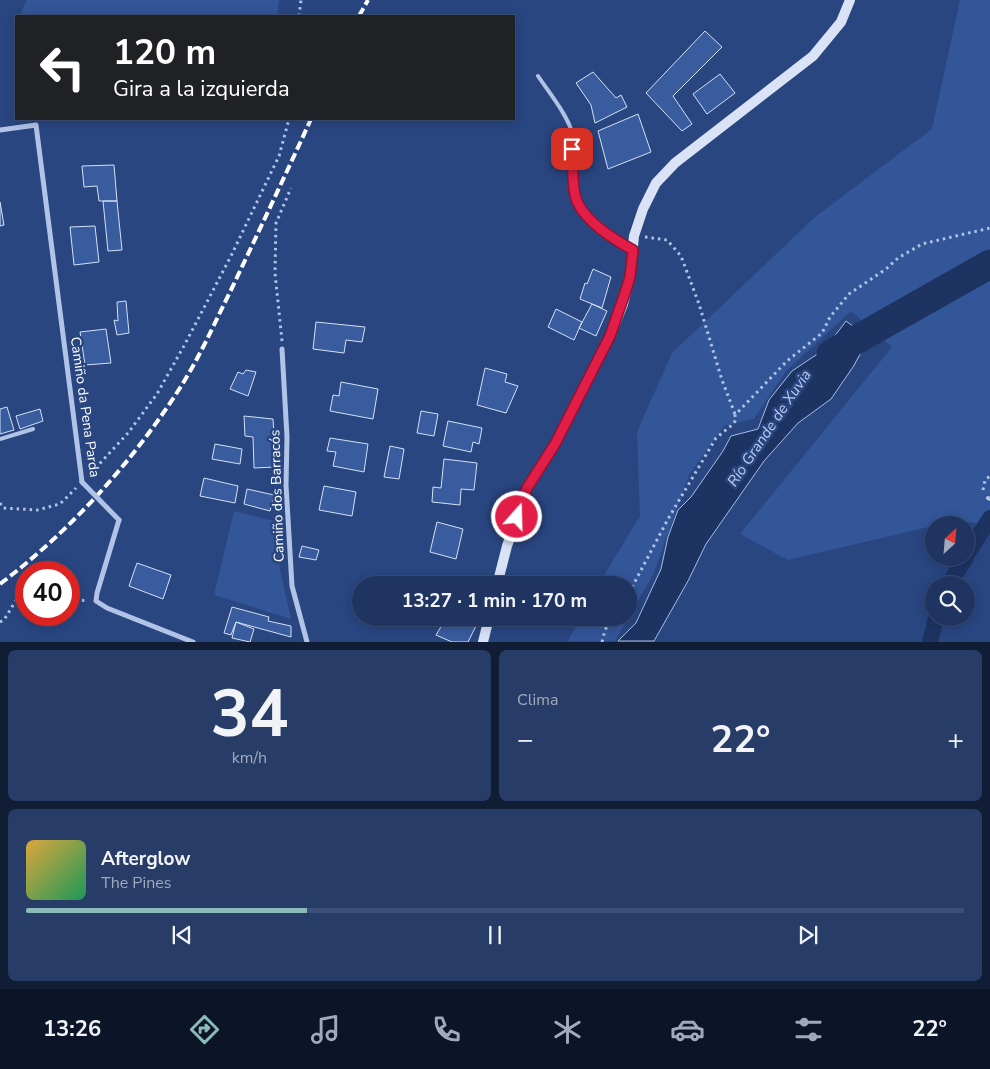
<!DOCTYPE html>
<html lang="es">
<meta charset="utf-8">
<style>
:root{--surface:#1f3461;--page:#273c67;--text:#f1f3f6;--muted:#a1aabd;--line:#3c4f76;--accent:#8bbbb9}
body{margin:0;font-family:"Nunito Sans",sans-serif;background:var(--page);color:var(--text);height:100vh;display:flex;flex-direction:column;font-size:19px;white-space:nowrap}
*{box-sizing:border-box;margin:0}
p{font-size:16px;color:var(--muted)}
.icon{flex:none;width:28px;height:28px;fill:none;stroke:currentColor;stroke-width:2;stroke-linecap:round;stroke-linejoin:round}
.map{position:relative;height:642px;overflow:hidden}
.details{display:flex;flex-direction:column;gap:8px;padding:8px;background:#111d35;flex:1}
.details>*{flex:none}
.top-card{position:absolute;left:15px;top:15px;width:500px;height:105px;border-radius:0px;box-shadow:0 2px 12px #0003,0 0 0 1px var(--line);background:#202124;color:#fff;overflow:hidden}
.needle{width:32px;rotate:26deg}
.fabs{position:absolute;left:925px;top:516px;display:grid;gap:10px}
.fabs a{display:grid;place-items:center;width:50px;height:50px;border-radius:50%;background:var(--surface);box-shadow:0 2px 12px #0003,0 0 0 1px var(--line);font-size:25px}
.speed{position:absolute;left:15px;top:561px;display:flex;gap:10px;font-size:25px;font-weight:700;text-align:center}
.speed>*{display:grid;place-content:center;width:65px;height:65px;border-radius:50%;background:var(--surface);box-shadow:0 2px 12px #0003,0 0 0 1px var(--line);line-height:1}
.speed .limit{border:8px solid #d22;background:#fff;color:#111}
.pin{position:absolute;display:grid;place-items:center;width:42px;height:42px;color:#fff;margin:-21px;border-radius:10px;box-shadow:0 2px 8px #0006}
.me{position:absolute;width:55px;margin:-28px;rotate:20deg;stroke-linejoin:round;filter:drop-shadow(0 0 4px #0008)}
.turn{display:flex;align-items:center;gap:18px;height:105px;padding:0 15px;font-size:22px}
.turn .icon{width:65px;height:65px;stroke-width:2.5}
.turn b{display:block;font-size:35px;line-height:42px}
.big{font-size:38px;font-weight:700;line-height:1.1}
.details .tile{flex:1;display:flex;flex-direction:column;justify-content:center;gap:8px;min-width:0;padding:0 18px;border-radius:8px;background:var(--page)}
.details .dial{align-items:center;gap:0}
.dial b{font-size:65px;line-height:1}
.song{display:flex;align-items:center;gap:15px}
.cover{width:60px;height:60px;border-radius:8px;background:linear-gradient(135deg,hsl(40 70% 55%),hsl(150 70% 35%))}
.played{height:5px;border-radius:2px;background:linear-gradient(90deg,var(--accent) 30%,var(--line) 30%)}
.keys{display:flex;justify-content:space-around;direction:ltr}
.heat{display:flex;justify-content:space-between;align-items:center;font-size:28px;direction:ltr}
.details .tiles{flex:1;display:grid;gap:8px;grid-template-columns:1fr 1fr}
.tile:last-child{grid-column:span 2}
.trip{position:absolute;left:352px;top:576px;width:285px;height:50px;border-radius:25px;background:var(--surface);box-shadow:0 2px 12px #0003,0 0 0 1px var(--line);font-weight:700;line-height:50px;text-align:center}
.tabs{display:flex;height:80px;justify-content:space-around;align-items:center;background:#0c1527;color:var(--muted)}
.tabs .icon{width:35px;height:35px}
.tabs .current{color:var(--accent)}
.tabs b{font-size:22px;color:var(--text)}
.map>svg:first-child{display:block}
.green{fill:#335699}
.water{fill:#1d3362;stroke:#a6bde6}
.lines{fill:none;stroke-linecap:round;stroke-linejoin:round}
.canal{stroke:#1d3362;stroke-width:16}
.river{stroke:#1d3362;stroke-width:29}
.building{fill:#395c9e;stroke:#d4e0f5}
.path{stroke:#b1c3e6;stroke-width:3;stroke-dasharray:2.5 4;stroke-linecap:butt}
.lane{stroke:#b1c3e6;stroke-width:4}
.street{stroke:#b1c3e6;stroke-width:5}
.secondary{stroke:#dae3f6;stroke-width:10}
.rail{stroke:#fff;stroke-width:4;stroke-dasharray:9 4;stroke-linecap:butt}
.street-bridge{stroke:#b1c3e6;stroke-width:5}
.route-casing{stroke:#92132f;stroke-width:12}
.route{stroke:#e11d48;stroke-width:9}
.labels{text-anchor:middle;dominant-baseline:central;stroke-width:5;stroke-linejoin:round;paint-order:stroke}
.street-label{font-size:14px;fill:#fff;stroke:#294681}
.water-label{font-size:15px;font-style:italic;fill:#bdceed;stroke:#294681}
</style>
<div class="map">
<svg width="990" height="642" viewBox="0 0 990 642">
<rect width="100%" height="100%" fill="#294681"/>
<path class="green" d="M27,0h252l-2,16h-258z
M960,0h30v526l-32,-6 -170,40 -48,-26 152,-187 -41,-36 -65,60 -32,48 -30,7 -35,49 -36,100 -24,41v-31h-31l42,-69 -3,-84 35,-79 143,-136 117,-88z
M234,511l44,11 2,48 11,49 -77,-24z
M580,618h48l-13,23h-47z"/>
<path class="water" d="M846,321l23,17 -16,29 -22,32 -33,24 -34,38 -58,83 -18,37 -34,60h-36l18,-18 12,-26 13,-28 7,-32 10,-27 13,-13 32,-46 8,-15 27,-7 11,-29 23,-29 33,-22z"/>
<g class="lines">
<path class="canal" d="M966,556l24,-38
M948,585l18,-27
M930,642l6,-24"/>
<path class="river" d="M831,354l159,-90"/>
</g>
<path class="building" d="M705,31l17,16 -49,49 19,28 -10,7 -36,-38z
M593,72l23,26 5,-3 6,12 -32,16 -4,-18 -15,-22z
M720,74l15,19 -28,21 -14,-20z
M638,114l13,38 -43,17 -10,-38z
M114,165l3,36h-18l-2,-15 -13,1 -2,-21z
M103,201h14l5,49 -14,1z
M0,202l4,23 -4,1z
M95,226l4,36 -25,3 -4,-38z
M593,269l18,8 -9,31 -22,-9 5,-16 2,1z
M126,301l3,32 -12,2 -3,-15 4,1 -1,-19z
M592,304l15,7 -11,25 -17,-8z
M556,309l26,13 -8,18 -26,-13z
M316,322l49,5 -3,15 -16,-2 -2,13 -31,-4z
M106,329l5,34 -26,2 -5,-33z
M485,368l22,6 -2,8 13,4 -12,27 -29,-8z
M246,370l10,2 -8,24 -18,-7 8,-17 5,2z
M341,382l37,7 -5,30 -43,-8 3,-16 6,1z
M7,407l7,23 -14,4v-25z
M40,409l3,12 -23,8 -4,-13z
M421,411l17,3 -4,22 -17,-3z
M244,416l29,3 3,48 -22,1 -1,-31 -8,-1z
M448,421l34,7 -3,16 -6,-2 -2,10 -28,-6z
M330,438l38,6 -4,28 -31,-6 3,-14 -9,-1z
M215,444l27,5 -2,15 -28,-5z
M390,446l14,3 -5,30 -15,-2z
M444,459l33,4 -3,27 -13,-1 -1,16 -28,-3 1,-15 8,1z
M204,478l34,8 -3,17 -35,-7z
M324,486l32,6 -4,24 -33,-6z
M247,489l27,6 -4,16 -26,-7z
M437,522l26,7 -7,30 -26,-7z
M302,546l17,4 -3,10 -17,-3z
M137,563l34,12 -8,24 -34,-13z
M232,607l37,10 -1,4 23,5v11l-55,-15 -5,13 -7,-2z
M446,618h19l12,6 -9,18h-16l-16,-7z
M236,622l18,7 -4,13 -18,-4z"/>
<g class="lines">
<path class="path" d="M299,16l2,-16
M645,237l22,3 14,16 18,48 23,76 13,34
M282,341l-7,-68 1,-50 15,-35
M91,473l37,-40 29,-39 28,-50 46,-88 48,-100 10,-37
M983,490l2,-10 5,-4
M0,503l3,5 34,2 23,-6 16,-16
M629,593l39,-74 48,-81 16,-13 4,-5 -1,-5 52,-54 35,-28 8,-16 19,-23 37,-25 12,-11 24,-14 68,-16
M69,599l19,2
M0,622l4,-2 17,-28 5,1
M602,642l3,-12 7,-12"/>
<path class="lane" d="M538,76c12,18 29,38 35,59 2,8 0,22 0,31 1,10 0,22 3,31 7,23 34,41 55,52
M0,439l33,-10
M988,498l2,1"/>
<path class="street" d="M0,130l36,-5 46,357
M282,349l5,88 -1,48 6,101 15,56
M119,520l-22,73 -1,8 11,7 86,34"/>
<path class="secondary" d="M497,585l10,-39 20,-57 28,-45 55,-108 13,-32 7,-27 4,-41 9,-27 13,-26 19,-20 138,-107 28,-34 9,-22
M483,642l6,-24"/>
<path class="rail" d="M359,16l9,-16
M0,584c70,-53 130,-119 178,-193 21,-32 36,-67 53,-101 27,-57 54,-114 80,-171"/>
<path class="street-bridge" d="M82,482l37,38"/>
</g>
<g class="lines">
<defs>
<path id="route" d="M517,517l10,-29 28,-44 55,-108 16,-46 4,-13 3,-27c-20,-11 -53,-31 -58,-55 -3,-14 -2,-31 -3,-46"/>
</defs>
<use href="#route" class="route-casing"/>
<use href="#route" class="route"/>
</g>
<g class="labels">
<g class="street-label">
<text transform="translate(85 407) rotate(82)">Camiño da Pena Parda</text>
<text transform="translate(277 496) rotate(-92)">Camiño dos Barracós</text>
</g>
<g class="water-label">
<text transform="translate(769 428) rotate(-56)">Río Grande de Xuvia</text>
</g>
</g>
</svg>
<div class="fabs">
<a><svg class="needle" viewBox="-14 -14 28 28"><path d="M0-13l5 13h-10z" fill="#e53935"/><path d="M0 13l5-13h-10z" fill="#a1aabd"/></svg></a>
<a><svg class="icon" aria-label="search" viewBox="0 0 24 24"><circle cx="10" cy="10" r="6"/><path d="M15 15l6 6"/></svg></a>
</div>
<div class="speed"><div class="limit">40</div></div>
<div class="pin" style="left:572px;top:149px;background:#d93025"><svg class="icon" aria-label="arrive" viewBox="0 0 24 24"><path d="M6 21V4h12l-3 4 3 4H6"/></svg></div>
<svg class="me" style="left:517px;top:517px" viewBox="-20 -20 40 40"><circle r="17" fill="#e11d48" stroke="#fff" stroke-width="3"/><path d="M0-11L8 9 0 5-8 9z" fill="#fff"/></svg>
<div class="trip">13:27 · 1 min · 170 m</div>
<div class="top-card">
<div class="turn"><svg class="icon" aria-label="left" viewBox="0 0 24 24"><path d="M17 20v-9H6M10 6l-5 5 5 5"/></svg><div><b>120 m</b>Gira a la izquierda</div></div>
</div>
</div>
<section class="details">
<div class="tiles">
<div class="tile dial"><b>34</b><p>km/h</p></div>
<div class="tile"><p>Clima</p>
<div class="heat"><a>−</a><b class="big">22°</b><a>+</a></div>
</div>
<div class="tile">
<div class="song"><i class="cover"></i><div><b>Afterglow</b><p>The Pines</p></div></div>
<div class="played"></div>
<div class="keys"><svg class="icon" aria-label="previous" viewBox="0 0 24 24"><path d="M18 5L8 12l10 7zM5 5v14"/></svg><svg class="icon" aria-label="pause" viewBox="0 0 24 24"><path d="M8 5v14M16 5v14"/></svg><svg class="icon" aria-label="next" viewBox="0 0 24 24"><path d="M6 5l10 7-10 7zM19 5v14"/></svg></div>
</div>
</div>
</section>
<nav class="tabs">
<b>13:26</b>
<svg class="icon current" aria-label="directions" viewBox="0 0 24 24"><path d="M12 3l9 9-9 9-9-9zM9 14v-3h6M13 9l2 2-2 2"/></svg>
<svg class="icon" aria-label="music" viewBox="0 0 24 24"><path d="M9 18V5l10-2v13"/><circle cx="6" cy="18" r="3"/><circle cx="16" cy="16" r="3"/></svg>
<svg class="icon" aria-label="phone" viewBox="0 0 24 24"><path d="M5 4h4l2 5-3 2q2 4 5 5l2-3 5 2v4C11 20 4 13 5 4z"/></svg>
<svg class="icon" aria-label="climate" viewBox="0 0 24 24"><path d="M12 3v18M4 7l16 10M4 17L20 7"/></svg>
<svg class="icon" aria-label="car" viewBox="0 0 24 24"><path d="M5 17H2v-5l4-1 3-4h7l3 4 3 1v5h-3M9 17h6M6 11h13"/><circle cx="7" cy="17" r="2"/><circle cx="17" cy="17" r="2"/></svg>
<svg class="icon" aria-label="filters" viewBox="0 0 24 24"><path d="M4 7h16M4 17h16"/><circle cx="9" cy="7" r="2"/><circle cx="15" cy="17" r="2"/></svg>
<b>22°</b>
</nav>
